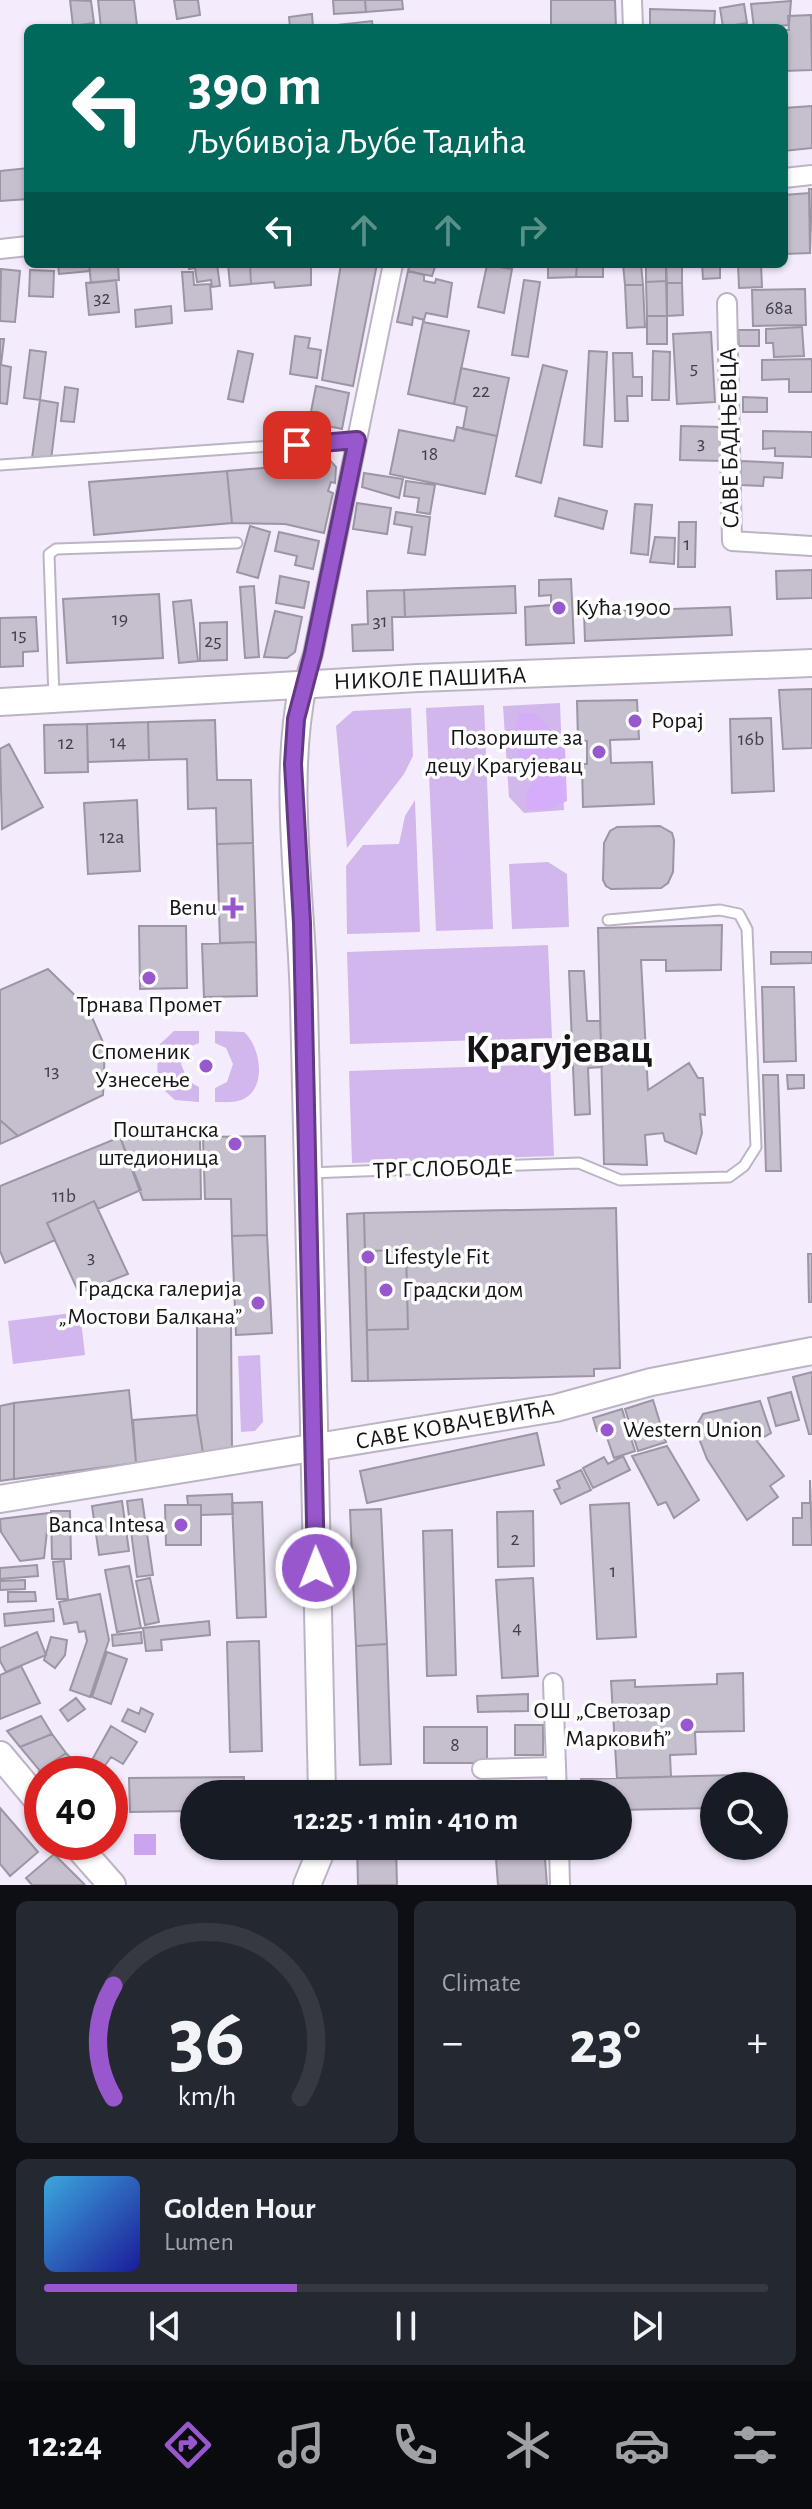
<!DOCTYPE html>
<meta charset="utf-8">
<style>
:root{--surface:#171b24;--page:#242831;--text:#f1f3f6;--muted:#9ea1a6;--line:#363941;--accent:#9857cd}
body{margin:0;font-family:"Alegreya Sans",sans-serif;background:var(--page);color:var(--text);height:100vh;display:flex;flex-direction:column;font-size:30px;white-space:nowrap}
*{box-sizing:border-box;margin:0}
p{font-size:26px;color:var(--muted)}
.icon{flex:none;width:44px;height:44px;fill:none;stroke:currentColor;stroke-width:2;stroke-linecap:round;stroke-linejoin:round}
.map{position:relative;height:1885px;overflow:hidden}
.details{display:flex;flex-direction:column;gap:16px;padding:16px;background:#0d0f14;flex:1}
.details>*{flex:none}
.banner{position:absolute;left:24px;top:24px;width:764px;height:244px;border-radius:12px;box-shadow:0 2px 6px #0004;background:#00695c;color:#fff;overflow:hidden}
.fabs{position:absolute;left:700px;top:1772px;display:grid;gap:16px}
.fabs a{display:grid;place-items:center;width:88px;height:88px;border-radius:50%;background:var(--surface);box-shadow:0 2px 6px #0004;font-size:40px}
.speed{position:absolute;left:24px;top:1756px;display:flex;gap:16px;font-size:40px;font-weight:700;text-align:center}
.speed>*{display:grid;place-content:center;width:104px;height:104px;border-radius:50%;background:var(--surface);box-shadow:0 2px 6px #0004;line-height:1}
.speed .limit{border:12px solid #d22;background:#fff;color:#111}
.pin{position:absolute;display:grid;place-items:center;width:68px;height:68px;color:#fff;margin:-34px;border-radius:16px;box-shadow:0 4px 12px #0006}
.me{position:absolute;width:88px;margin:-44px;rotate:359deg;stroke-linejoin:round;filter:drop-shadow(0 0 6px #0008)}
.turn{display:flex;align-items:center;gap:28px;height:168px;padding:0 32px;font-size:36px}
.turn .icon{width:104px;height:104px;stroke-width:2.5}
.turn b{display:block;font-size:56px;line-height:68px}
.lanes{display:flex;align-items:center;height:76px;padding:0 32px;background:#0003;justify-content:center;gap:40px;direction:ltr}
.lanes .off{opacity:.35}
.big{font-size:60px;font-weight:700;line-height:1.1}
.details .card{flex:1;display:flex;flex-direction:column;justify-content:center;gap:12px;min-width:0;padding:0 28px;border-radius:12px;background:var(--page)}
.details .dial{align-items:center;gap:0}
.dial svg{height:208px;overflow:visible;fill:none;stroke:var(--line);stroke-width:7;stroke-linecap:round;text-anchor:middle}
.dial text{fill:var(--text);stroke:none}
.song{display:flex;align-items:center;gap:24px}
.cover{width:96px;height:96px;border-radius:12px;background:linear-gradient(135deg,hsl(200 70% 55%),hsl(240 70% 35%))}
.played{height:8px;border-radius:4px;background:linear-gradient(90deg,var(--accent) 35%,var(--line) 35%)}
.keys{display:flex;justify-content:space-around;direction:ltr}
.heat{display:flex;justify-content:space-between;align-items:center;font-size:44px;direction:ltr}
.details .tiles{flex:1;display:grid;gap:16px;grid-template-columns:1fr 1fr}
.card:last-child{grid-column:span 2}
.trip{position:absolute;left:180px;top:1780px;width:452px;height:80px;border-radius:40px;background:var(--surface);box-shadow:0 2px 6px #0004;font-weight:700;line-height:80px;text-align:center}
.tabs{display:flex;height:128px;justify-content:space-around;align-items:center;background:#090b0e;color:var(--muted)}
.tabs .icon{width:56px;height:56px}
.tabs .selected{color:var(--accent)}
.tabs b{font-size:36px;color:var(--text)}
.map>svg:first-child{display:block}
.green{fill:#d1b7eb}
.forest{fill:#d4aef8}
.water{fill:#caa4ee}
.building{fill:#c6bfce;stroke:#9c95a3;stroke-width:2}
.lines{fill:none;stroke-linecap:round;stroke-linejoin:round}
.lane-casing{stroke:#bcb4c3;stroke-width:13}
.street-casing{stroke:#bcb4c3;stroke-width:22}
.secondary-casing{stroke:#bcb4c3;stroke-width:30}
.lane{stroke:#fff;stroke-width:9}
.street{stroke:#fff;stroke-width:18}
.secondary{stroke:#fff;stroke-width:26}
.route-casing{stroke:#633985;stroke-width:20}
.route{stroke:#9857cd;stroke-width:14}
.poi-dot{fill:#9857cd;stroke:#fdfdfd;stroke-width:3}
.labels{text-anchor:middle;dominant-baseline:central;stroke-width:7;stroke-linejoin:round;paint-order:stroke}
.number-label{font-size:20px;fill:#423f46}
.street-label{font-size:24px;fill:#161419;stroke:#fdfdfd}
.poi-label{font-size:24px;fill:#161419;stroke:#fdfdfd;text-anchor:end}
.town-label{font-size:40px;font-weight:bold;fill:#161419;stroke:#fdfdfd}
</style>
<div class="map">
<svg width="812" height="1885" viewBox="0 0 812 1885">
<rect width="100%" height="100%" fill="#f4ecfc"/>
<path class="green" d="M560,703l4,107 -40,3 -15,-16 -6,-91z
M484,705l9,224 -57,2 -10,-223z
M411,708l2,48 -9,18 -57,74 -11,-122 17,-15z
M415,800l5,132 -73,2 -1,-68 17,-21 36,-1 6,-28z
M548,862l19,12 2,53 -57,2 -3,-65z
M548,945l4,93 -202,6 -3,-92z
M174,1031h25v12l-10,4 -8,17 7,17 11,6v15l-24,-2 -18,-16 1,-38z
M215,1031l29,1c17,15 24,58 -3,68 -7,3 -18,2 -26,2v-14l12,-6 6,-18 -7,-16 -11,-5z
M550,1064l4,92 -202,7 -3,-92z
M80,1312l5,43 -72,9 -5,-43z
M260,1355l3,67 -8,9 -14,1 -3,-76z"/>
<path class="forest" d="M518,713h18l29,36 2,52 -19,9h-20l-3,-14 10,-18 -17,-23 -3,-24z"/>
<path class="water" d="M134,1834h22v21h-22z"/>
<path class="building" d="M70,0l21,1 3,22 -21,3z
M98,0h36l3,26 -36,2z
M174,0h24l2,15 -23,4z
M333,0h32l1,12 -32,2z
M365,0h37l1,9 -37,3z
M551,0h64l1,28h-65z
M791,1l-2,24 -35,3 -3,-24z
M744,4l3,19 -24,4 -3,-19z
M650,9l65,2 -1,17h-64z
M312,14l1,14h-23l-1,-11z
M811,15l1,55 -28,1v-41h5l-1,-14z
M372,21l1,7h-35v-3z
M812,106v42l-28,3v-43z
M28,168v31l-28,2v-30z
M809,189h3l-2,64 -1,-60z
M809,193l1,60 -26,1v-59z
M58,264h31l1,7 -31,3z
M89,264h29l1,16 -28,3z
M189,264h28l3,22 -8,1 -1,-7 -14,2 -2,-14 -6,1z
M228,264h22l1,20 -21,2z
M250,264h61v21l-36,3 -1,-6 -23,2z
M341,264h36l-24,122 -31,-6z
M410,264h26l-4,12 -24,-5z
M548,264h29l-1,13 -28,1z
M577,264h26v13h-27z
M623,264h18l2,21h-18z
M646,264h20v17l-20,1z
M666,264h16v19h-15z
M702,264h18v14l-17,1z
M738,264h23l1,23 -23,1z
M487,265l25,4 -8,44 -26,-6z
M1,269l19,2 -5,51 -15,-1z
M30,270l24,1 -1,26 -24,-1z
M408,271l16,4v6l11,2 1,-4 16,4 -5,34 -21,-4 -2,7 -11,-3 -1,8 -15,-3z
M182,272h11l1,13 16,-1 2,25 -27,2z
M116,280l3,32 -30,3 -3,-32z
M524,280l16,2 -12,75 -16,-2z
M666,281l1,35h-20l-1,-34z
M667,283h15l1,32 -16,1z
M625,285h18l2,42 -18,1z
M805,289l1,36 -53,1 -1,-36z
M171,306l1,17 -36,4 -1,-17z
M647,316h20v28h-20z
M423,322l46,9 -15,73 -46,-10z
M802,327l2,29 -30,1 -1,-14h-7v-14z
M738,330h21v16h-20z
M711,332l4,70 -38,2 -4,-70z
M295,336l15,2 -2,10 13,2 -4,28 -27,-4z
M0,339h4l-3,26 10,2 -4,37 -7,-1z
M30,350l16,2 -6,48 -16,-2z
M238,351l15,3 -10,48 -15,-3z
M589,351l18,1 -5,95 -18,-2z
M653,351l17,1 -1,48h-17z
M613,353h19l1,24h9v19h-15l1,25h-13z
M812,359v33h-23v-13l-27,1v-20z
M543,365l24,6 -26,112 -25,-7z
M461,368l48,10 -12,58 -34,-7 4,-22 -13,-3z
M316,386l33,7 -7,36 -33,-7z
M65,387l13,2 -4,33 -13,-1z
M743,397l24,1v14h-24z
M40,400l18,3 -7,57 -19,-2z
M681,426l41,1v34l-42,-1z
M457,427l40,9 -12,58 -95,-20 9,-44 55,11z
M763,431l49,1v25l-37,-1v-8l-12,1z
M297,453l31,5 8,9 -1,16 -4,-1 -3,9 5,2 -9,40 -39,-9 -53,-1 -5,-52 70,-6z
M741,461l42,2 -1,15 -18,-1 -1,9 -23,-1z
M227,471l5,52 -138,12 -5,-53z
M364,473l39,6 -4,19 -37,-11z
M406,481l29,4 -5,29 -13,-2 2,-14 -15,-2z
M559,498l48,13 -4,18 -48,-13z
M357,503l34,5 -4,26 -34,-5z
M635,504l17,1 -4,50 -17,-2z
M396,512l34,5 -5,38 -17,-2 4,-26 -18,-3z
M679,522h17l-1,45h-17z
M250,526l20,6 -12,46 -21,-6z
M279,532l40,9 -6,28 -18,-4 2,-9 -22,-5z
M655,537l20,1 -1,26 -24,-2z
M812,570v28l-35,1 -1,-28z
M280,576l29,6 -5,26 -28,-5z
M571,579l3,64 -48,2 -1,-38 26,-2v-10l-12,1v-16z
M254,586l5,71 -14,1 -5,-71z
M515,586l1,27 -111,4 -1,-27z
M404,590l1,27h-13l1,33 -40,1 -1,-26 16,-1 -1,-33z
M159,594l4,64 -96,5 -4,-64z
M191,600l7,61 -19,2 -6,-61z
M730,607l2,28 -147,6 -1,-29z
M275,611l27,6 -7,35 -8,6 -23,-1z
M36,617l2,34 -15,1v14l-23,1v-49z
M227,622v38l-27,1v-38z
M812,689v59l-29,1 -4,-59z
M637,700l2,39 -29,1 1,23 41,-1 2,42 -71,3 -1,-43h5v-23h-9l-1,-40z
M771,718l3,73 -42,2 -2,-74z
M215,720l2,60h34l2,63 -36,1 -1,-36 -28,1 -1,-50 -38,1 -1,-38z
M148,722l1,38 -61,2 -1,-38z
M87,724l1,48 -43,1 -1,-48z
M9,744l34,63 -41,22 -2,-80z
M137,800l3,71 -52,3 -4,-71z
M660,826l12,7 2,7 -1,32 -5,11 -7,5 -50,1 -5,-3 -3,-6 1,-37 6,-12 7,-4z
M253,843l3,99 -36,1 -3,-99z
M722,925l-1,45 -55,1v-11h-25l7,130 41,-27 9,15h5l2,37 -5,-1 2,19 -6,21 -31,-13 -2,-8 -18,2 2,30 -43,-1 -6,-236z
M139,926h47l1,62 -47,1z
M256,942l1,54 -53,1 -2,-53z
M771,952h41v11l-41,1z
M48,969l40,39 17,39 -2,48 -85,41 -18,-16v-130z
M569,971h15l3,50h13l2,46 -14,1 2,46 -15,1z
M762,987h32l2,74 -32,1z
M763,1075h15l3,96h-15z
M787,1075h17v13l-16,1z
M0,1120l18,16 -18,8z
M265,1136l2,99 -35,1 -1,-37h-26l-2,-62z
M120,1137l80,1 1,61 -58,1z
M120,1137l21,53 -43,19 -4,-8 -47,22 8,17 -50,23 -5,-12v-65z
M94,1201l34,73 -49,19 -32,-70z
M616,1208l4,160 -26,1v7l-226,5 -1,-51 41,-1 -2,-79 -41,1 -1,-38z
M364,1213l4,168h-16l-5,-167z
M267,1235l5,98 -36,2 -4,-99z
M406,1250l2,79 -41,1 -2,-79z
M808,1254h4v48h-3z
M197,1325h34l1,124 -29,4 -6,-38z
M812,1372v62h-3l-16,-57z
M129,1390l7,73 -122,16v-76z
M791,1392l8,28 -23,6 -8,-28z
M653,1400l13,42 -28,9 -13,-42z
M760,1401l11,32 -14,8 27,35 -14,10 8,11 -31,23 -40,-61 -12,-31 8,-14z
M14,1403v76l-14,2v-75z
M622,1409l13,42 -21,7 -10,-29 -7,2 -4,-13z
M197,1415l6,38 -67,10 -3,-43z
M537,1433l7,32 -177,38 -7,-32z
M667,1446l32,54 -25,18 -8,-16 -8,3 -26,-49z
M623,1456l7,14 -37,18 -10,-20 21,-11 4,7z
M581,1470l10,20 -30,14 -7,-14 6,-2 -3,-7z
M810,1480l2,65h-19v-27h9v-15h8z
M232,1494l1,20 -32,1v-10h-13l-1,-9z
M142,1499l11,76 -16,2 -10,-76z
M122,1501l7,50 -30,4 -7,-49z
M262,1502l4,115 -29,1 -5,-115z
M629,1503l7,134 -39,2 -7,-134z
M165,1505h36v40h-35z
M381,1509l6,135 -31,2 -6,-136z
M51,1511h19l1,48h-19z
M533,1511l1,55 -36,1 -1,-55z
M49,1513l-5,45 -24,3 -19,-29 -1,-13z
M452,1530l4,145 -29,1 -4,-145z
M64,1561l4,38h-11l-4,-37z
M37,1565l1,11 -38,3v-11z
M129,1566l12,62 -24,4 -12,-62z
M150,1578l9,44 -14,3 -9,-44z
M533,1578l5,98 -36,2 -6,-98z
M25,1580v9l-25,1v-9z
M8,1592h27l1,9 -28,1z
M100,1594l9,46 -19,57 -20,-7 17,-49 -2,-10 -6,1 -2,-10 -13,2 -5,-22z
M53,1609l1,12 -49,5 -1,-12z
M209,1621l1,14 -49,5 1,10 -16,1 -3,-23z
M37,1632l9,23 -40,17 -6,-11v-13z
M141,1632l1,11 -29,3 -1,-11z
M51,1637l16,3 -2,15 -10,13 -11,-8z
M259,1641l3,110 -32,1 -3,-110z
M387,1644l4,120 -31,1 -4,-119z
M107,1652l20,7 -16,45 -19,-7z
M21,1666l19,37 -40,16v-44z
M743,1673l1,58 -49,1 1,22 -26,1 1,22 -54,1 -6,-97 24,-1v7l82,-3v-10z
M528,1694v17l-50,1 -1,-16z
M76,1698l9,11 -17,12 -8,-11z
M141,1708l12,6 -8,18 -23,-11 6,-12 11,5z
M41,1716l11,18 -32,13 -13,-16z
M515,1725h28v30h-28z
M111,1726l26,16 -14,22 -12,-7 -7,10 -12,-7z
M424,1727h63v36h-63z
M52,1734l14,19 -26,18 -20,-24z
M66,1753l16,17 -2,4 -40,-3z
M89,1764l12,8 -1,2h-18z
M735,1775l1,11h-22v22l-96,2v-16h-37v-15z
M244,1777v17h-50v17l-64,1 -1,-34z
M0,1808l38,44 -28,24 -10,-12z
M357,1846h39l1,39h-39z
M495,1846h49l3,39h-49z
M54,1854l31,31h-53l-6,-7z"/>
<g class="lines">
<defs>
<path id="lane" d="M0,465l357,-25
M54,698l-5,-144 7,-5 181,-6
M308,1173l271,-10 41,17 109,-3 15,-11 12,-19 -9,-218 -8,-15 -19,-4 -112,10"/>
<path id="street" d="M632,0l1,28
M784,178l28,-3
M0,249l28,-3
M727,303l5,238 80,5
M303,685l10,-31 80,-390
M553,1683l4,111
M482,1769l74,-2
M559,1846l1,39"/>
<path id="secondary" d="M303,685c-21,99 -1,216 1,318 5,264 14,527 18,791
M0,702l418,-24 394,-15
M0,1499l556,-91 95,-26 161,-31
M0,1755l42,50
M74,1842l38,43
M307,1885l16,-39"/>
</defs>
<use href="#lane" class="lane-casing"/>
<use href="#street" class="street-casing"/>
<use href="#secondary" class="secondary-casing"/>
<use href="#lane" class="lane"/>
<use href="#street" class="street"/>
<use href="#secondary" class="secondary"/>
</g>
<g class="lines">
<defs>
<path id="route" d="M297,445l60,-5 -44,214 -17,65 -3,45 9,159 14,645"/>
</defs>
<use href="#route" class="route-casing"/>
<use href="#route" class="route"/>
</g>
<g class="poi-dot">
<circle cx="559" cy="608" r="8"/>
<circle cx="635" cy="721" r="8"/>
<circle cx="599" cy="752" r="8"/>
<path d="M229 896h8v8h8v8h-8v8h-8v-8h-8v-8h8z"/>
<circle cx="149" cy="978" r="8"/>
<circle cx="206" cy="1066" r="8"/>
<circle cx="235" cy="1144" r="8"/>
<circle cx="368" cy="1257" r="8"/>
<circle cx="386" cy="1290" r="8"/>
<circle cx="258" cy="1303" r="8"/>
<circle cx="607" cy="1430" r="8"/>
<circle cx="181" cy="1525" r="8"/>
<circle cx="687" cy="1725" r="8"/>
</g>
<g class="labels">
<g class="number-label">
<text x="102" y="298">32</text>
<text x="779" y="308">68a</text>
<text x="694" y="368">5</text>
<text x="481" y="391">22</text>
<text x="701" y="443">3</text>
<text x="430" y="454">18</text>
<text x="687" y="544">1</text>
<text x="120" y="619">19</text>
<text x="380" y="621">31</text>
<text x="19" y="635">15</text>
<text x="213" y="641">25</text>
<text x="751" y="739">16b</text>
<text x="118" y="742">14</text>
<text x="66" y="743">12</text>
<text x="112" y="837">12a</text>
<text x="52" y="1071">13</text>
<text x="64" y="1196">11b</text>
<text x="91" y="1257">3</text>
<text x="515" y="1539">2</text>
<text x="613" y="1571">1</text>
<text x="517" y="1628">4</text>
<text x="455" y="1745">8</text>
</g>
<g class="street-label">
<text transform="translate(730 438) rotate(-91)">САВЕ БАДЊЕВЦА</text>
<text transform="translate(430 679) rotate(-2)">НИКОЛЕ ПАШИЋА</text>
<text transform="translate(443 1169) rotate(-2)">ТРГ СЛОБОДЕ</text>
<text transform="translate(455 1425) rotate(-10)">САВЕ КОВАЧЕВИЋА</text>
</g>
<g class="poi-label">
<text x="575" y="608" text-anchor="start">Кућа 1900</text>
<text x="651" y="721" text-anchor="start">Popaj</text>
<text x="583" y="738">Позориште за<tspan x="583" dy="28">децу Крагујевац</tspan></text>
<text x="217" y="908">Benu</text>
<text x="149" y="1005" text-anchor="middle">Трнава Промет</text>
<text x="190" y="1052">Споменик<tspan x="190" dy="28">Узнесење</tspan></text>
<text x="219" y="1130">Поштанска<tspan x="219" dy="28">штедионица</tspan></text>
<text x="384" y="1257" text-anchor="start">Lifestyle Fit</text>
<text x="242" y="1289">Градска галерија<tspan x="242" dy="28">„Мостови Балкана”</tspan></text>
<text x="402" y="1290" text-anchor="start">Градски дом</text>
<text x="623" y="1430" text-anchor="start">Western Union</text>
<text x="165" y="1525">Banca Intesa</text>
<text x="671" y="1711">ОШ „Светозар<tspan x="671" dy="28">Марковић”</tspan></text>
</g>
<g class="town-label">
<text x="559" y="1050">Крагујевац</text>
</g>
</g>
</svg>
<div class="fabs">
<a><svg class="icon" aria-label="search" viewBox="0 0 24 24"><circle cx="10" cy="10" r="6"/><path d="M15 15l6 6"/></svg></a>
</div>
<div class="speed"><div class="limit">40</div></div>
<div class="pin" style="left:297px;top:445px;background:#d93025"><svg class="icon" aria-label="arrive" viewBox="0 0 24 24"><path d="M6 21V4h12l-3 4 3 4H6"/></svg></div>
<svg class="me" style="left:316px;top:1568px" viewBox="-20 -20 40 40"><circle r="17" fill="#9857cd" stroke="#fff" stroke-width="3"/><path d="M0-11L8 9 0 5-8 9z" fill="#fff"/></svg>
<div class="trip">12:25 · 1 min · 410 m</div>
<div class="banner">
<div class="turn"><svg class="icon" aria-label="left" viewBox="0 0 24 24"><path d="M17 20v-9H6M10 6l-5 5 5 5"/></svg><div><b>390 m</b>Љубивоја Љубе Тадића</div></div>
<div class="lanes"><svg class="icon" aria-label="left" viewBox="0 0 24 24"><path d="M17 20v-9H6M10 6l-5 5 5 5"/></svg><svg class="icon off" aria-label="ahead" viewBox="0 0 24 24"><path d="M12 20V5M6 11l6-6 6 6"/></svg><svg class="icon off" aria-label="ahead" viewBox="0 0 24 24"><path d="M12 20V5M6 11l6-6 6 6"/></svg><svg class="icon off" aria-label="right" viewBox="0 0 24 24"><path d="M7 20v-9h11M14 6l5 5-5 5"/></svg></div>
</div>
</div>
<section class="details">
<div class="tiles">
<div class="card dial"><svg viewBox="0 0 100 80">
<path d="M14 69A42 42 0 1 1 86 69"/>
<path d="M14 69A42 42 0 0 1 14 26" stroke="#9857cd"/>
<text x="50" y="56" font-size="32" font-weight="700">36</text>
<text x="50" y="72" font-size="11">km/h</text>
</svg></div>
<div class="card"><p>Climate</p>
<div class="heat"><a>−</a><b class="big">23°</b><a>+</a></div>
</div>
<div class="card">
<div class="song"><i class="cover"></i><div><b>Golden Hour</b><p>Lumen</p></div></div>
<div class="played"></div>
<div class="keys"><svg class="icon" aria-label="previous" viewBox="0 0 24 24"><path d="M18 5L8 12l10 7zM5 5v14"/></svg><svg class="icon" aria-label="pause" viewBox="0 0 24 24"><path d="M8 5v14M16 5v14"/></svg><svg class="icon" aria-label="next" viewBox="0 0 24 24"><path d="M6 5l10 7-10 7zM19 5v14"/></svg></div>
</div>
</div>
</section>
<nav class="tabs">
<b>12:24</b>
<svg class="icon selected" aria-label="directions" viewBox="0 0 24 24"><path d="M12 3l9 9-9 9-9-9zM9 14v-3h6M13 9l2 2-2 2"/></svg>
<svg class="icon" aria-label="music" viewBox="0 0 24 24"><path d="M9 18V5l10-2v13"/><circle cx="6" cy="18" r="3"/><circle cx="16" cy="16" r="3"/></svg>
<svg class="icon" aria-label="phone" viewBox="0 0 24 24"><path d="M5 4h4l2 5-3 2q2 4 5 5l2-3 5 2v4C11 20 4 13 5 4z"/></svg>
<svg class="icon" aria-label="climate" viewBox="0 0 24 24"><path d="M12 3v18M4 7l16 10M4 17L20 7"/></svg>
<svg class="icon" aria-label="car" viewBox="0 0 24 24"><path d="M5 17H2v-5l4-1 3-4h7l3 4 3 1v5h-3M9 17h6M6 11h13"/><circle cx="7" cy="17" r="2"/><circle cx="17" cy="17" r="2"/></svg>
<svg class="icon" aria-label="filters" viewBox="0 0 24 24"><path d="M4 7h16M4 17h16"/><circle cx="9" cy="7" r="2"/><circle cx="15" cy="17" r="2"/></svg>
</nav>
